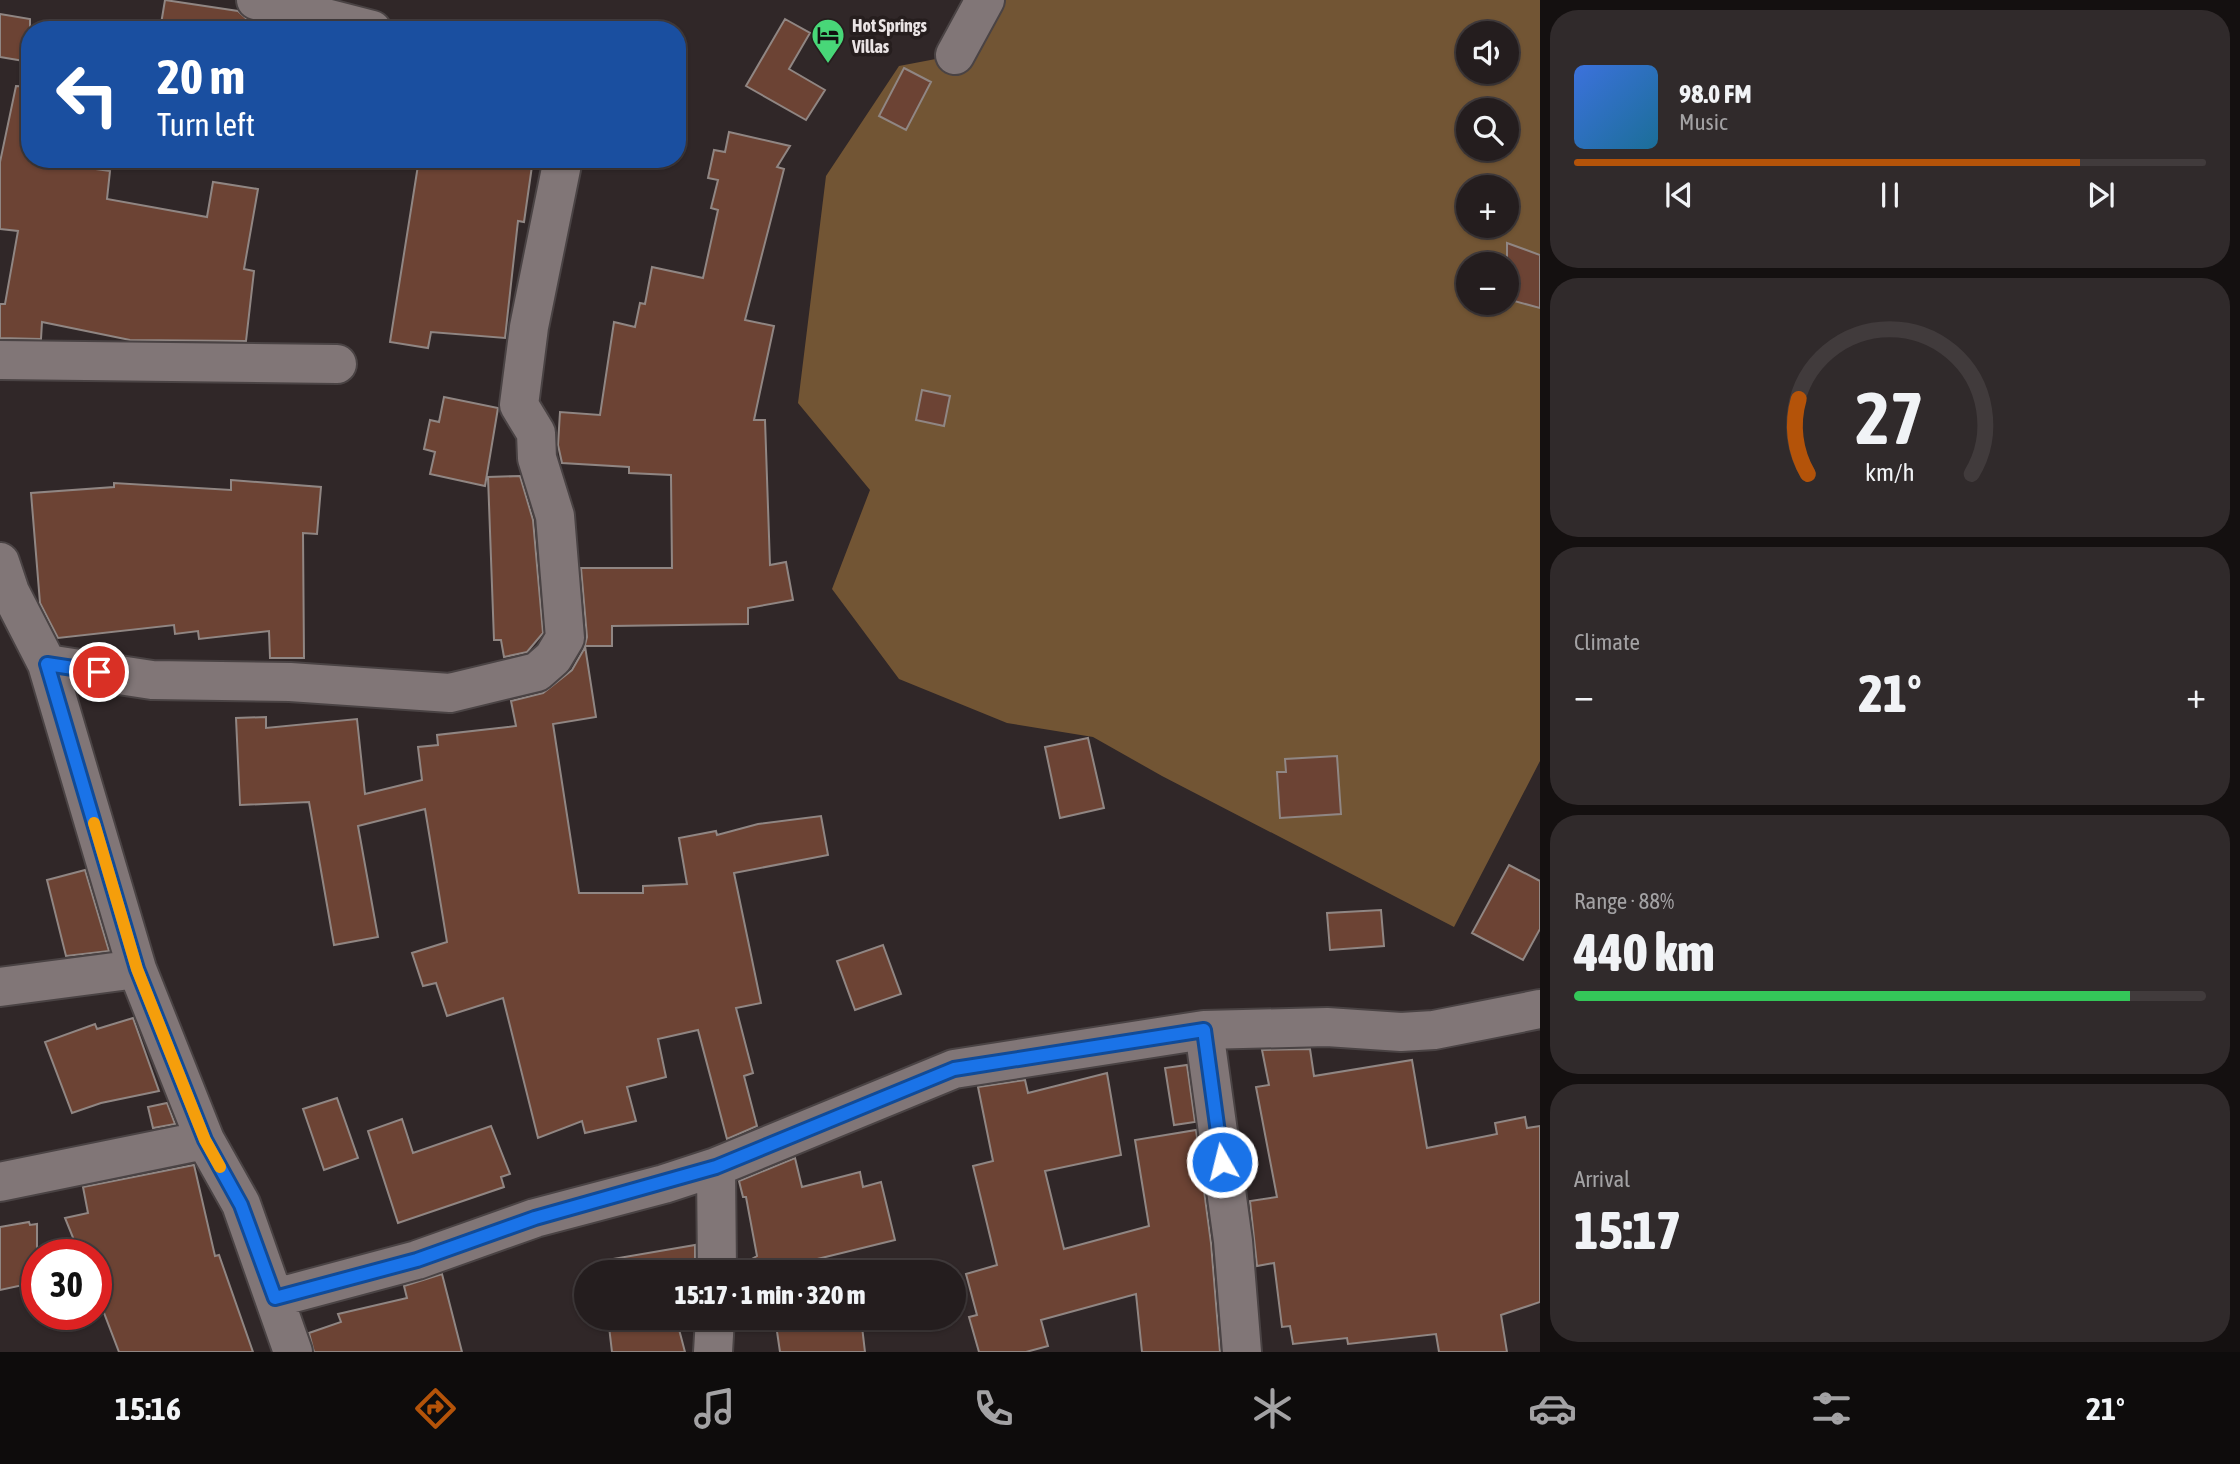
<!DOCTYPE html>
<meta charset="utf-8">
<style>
:root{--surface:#241d1e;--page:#302a2b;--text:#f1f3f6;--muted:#a3a2a4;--line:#413b3c;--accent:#b45309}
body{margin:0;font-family:"Asap Condensed",sans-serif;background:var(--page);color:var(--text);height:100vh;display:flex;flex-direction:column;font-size:26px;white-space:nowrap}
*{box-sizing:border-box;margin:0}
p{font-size:23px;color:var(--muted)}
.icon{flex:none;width:38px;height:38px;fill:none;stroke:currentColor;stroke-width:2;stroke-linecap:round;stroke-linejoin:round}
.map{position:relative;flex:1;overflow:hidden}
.sheet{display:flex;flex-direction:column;gap:10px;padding:10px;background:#141010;width:700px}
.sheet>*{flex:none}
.top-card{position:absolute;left:21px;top:21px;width:665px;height:147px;border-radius:28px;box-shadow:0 2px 5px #0004,0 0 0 2px var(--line);background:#1a4fa0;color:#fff;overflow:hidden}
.controls{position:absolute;left:1456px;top:21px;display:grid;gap:14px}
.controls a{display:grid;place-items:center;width:63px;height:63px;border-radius:50%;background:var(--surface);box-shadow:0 2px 5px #0004,0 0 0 2px var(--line);font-size:35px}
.speed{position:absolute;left:21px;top:1239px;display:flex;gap:14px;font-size:35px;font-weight:700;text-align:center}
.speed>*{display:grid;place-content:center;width:91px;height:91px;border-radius:50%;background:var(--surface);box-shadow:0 2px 5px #0004,0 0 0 2px var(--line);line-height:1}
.speed .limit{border:10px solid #d22;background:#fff;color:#111}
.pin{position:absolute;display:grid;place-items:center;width:60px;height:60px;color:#fff;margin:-30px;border:4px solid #fff;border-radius:50%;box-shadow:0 2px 7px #0007}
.me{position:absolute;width:77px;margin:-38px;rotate:352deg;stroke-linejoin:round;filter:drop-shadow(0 0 5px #0008)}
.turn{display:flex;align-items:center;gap:24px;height:147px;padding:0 21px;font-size:32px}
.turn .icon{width:91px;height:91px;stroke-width:2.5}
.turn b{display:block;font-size:49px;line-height:60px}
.big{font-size:52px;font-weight:800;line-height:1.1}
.sheet .card{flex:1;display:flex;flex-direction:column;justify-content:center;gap:10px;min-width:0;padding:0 24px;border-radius:28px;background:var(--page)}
.sheet .dial{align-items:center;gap:0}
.dial svg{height:182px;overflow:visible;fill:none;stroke:var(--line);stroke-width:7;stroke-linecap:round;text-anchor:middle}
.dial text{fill:var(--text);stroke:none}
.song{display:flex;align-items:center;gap:21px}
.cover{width:84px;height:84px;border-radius:10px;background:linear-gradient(135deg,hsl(220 70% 55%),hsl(200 70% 35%))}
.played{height:7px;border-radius:4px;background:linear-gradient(90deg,var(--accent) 80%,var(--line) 80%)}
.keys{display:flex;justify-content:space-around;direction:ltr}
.heat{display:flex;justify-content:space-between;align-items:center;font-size:38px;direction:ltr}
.charge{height:10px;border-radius:5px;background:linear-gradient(90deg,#34c759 88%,var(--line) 0)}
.trip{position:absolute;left:574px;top:1260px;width:392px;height:70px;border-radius:35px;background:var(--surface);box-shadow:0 2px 5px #0004,0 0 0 2px var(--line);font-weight:800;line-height:70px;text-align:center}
.dock{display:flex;height:112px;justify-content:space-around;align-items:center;background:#0e0c0c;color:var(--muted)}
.dock .icon{width:49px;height:49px}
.dock .current{color:var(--accent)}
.dock b{font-size:32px;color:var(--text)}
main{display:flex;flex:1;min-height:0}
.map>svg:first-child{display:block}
.forest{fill:#725534;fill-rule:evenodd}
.building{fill:#6c4334;stroke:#908683;stroke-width:2}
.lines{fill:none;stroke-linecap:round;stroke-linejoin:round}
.minor-casing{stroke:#4a4344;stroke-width:42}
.minor{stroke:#817677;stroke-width:38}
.route-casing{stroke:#114b97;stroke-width:18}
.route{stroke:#1a73e8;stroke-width:12}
.slow{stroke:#f59e0b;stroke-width:12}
.labels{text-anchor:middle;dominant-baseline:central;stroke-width:7;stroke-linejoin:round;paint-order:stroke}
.poi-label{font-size:18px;font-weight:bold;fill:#eae4e5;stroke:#261e1e;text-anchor:start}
</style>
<main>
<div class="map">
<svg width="1540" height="1352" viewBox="0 0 1540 1352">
<rect width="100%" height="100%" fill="#302728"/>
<path class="forest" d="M980,0h560v761l-86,166 -292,-151 -69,-39 -86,-14 -108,-44 -67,-90 38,-99 -72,-87 28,-227 73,-110 42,-8zM1468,33h39v39h-39zM1468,110h39v39h-39zM1468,187h39v39h-39zM1468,264h39v39h-39z"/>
<path class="building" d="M165,0l73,11 11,10v9h-89z
M0,14l30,5v43l-30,-5z
M785,19l25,14 -21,36 36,21 -19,30 -60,-34z
M904,68l27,14 -25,48 -27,-14z
M16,86l14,1v73l80,11 -3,28 100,18 6,-35 45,7 -14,80 10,2 -8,70 -116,-1 -88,-18 -1,17 -41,-1v-34h5l13,-73 -18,-2v-67z
M729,132l61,14 -13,21 7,2 -39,151 29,6 -20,94h11l5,145 16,-3 7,38 -45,8v16l-136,2v20h-27l11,71 -43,7 26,169h64v-7l44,-2 -8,-46 37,-7 1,4 41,-11 63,-8 7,39 -94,18 27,130 -25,5 17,65 -9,3 13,50 -30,13 -29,-109 -40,9 8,38 -39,10 9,34 -51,12 -3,-12 -44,17 -35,-140 -56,18 -11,-33 -13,3 -11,-33 35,-11 -22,-133 -67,17 20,111 -44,8 -25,-143 -69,3 -4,-87 30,-1v11l91,-9 8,75 57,-14 -4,-33 20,-2 -1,-10 79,-9 -5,-25 32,-8 29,-23 12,-21 3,-12 -6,-69h91l-1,-93 -42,-2v-6l-67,-4 -4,-18 2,-33 40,3 14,-93 21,5 5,-24 5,1 7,-37 51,11 15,-68 -7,-2 7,-28 -10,-2 6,-28 11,2z
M419,159h114l-9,63 -6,-1 -13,117 -74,-6 -3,16 -38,-6z
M1507,243l33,12v53l-33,-9z
M922,390l28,6 -6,30 -28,-6z
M444,397l54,11 -13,78 -55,-12 5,-22 -11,-3 6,-29 9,2z
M520,476l13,44 10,113 -16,19 -23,5 -3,-17h-7l-6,-163z
M231,480l90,7 -4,47 -14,-1 1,125h-34l-1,-27 -70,8 -1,-8 -23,3 -1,-9 -116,13 -18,-35 -9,-110 83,-6v-4l117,7z
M1088,738l16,70 -44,10 -15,-71z
M1337,756l4,58 -61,4 -3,-46h9l-1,-13z
M1509,865l31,16v48l-17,31 -51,-27z
M85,870l24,81 -43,5 -19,-76z
M1381,910l3,36 -54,4 -3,-37z
M883,945l18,49 -46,16 -18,-49z
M133,1018l26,73 -58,12 -29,10 -27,-71 50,-18 2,5z
M1310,1049l4,27 98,-16 15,88 70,-14 -2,-11 30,-6 2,11 13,-2v176l-39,13 6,37h-68l-3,-18 -88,10 -1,-6 -54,6 -3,-18 -8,1 -8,-64 -17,3 -7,-65 27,-4 -21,-110 13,-2 -7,-35z
M1187,1065l8,57 -21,3 -9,-57z
M1107,1073l14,82 -76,16 19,78 85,-23 -14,-86 61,-10 15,113 9,109h-78l-6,-58 -95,26 7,26 -22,6h-47l-10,-35 8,-2 -11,-41 31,-9 -24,-99 20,-5 -15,-74 47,-7 3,13z
M337,1098l21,60 -34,12 -21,-61z
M167,1103l8,21 -22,4 -5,-21z
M402,1119l11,34 78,-27 19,48 -9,3 3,10 -106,36 -30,-92z
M795,1158l7,29 58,-15 3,15 18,-5 14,58 -86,21 2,11h-72v-6l18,-10 -11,-59h-3l-4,-16z
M194,1165l21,91 4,-1 34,97h-134l-18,-47 6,-2 -10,-48h-17l-15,-37 23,-5 -5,-26z
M29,1222l1,3 7,-1v58l-37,8v-63z
M695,1245v27h-92l-2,-11z
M442,1274l20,78h-148l-5,-19 32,-11 -3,-8 69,-16 -3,-12z
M608,1318h72h-4l9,34h-73z
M775,1318h86l4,34h-85z"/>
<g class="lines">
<defs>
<path id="minor" d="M256,0l116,30
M955,55l30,-55
M0,360l337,4
M0,562l10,30 37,72 90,305 68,171 36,64 52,148
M47,664l105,16 138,2 160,11 87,-21 16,-14 12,-20 -10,-122 -18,-58 -1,-25 -17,-28 10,-78 34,-168
M0,987l137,-18
M1204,1030l29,211 9,111
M716,1167l1,105
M0,1182l205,-42
M275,1298l142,-38 118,-42 129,-34 52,-17 238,-98 250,-39 123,-3 74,5 33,-2 106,-21
M713,1352l2,-34"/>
</defs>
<use href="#minor" class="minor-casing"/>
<use href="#minor" class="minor"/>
</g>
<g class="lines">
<defs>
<path id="route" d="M99,672l-52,-8 90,305 68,171 36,65 34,93 142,-38 118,-42 181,-51 238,-98 250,-39 18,132"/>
</defs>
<use href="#route" class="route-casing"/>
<use href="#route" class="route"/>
<path class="slow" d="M94,823l43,146 68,171 15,27"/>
</g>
<defs>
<symbol id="hotel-pin" viewBox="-11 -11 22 30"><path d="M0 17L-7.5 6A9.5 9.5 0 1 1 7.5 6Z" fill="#48d778" stroke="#261e1e"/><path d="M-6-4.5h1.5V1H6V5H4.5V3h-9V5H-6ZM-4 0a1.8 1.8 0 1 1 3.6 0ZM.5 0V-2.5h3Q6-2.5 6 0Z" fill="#111"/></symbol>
</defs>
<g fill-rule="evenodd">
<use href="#hotel-pin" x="809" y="16" width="38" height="52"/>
</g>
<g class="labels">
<g class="poi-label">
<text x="852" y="25">Hot Springs<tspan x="852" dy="21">Villas</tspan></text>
</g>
</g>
</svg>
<div class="controls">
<a><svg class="icon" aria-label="sound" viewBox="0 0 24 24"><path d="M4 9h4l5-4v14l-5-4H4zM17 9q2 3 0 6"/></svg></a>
<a><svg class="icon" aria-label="search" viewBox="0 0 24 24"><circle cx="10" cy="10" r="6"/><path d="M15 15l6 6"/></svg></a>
<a>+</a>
<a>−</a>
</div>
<div class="speed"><div class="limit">30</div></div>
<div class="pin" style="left:99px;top:672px;background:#d93025"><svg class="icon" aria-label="arrive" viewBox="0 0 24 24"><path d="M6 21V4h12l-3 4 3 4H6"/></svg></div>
<svg class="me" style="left:1222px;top:1162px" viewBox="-20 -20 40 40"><circle r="17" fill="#1a73e8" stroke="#fff" stroke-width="3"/><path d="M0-11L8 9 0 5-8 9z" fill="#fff"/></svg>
<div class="trip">15:17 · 1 min · 320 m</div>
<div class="top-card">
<div class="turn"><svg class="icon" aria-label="left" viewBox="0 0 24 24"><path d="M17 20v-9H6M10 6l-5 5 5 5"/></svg><div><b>20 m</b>Turn left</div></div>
</div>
</div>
<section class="sheet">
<div class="card">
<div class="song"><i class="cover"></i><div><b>98.0 FM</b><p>Music</p></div></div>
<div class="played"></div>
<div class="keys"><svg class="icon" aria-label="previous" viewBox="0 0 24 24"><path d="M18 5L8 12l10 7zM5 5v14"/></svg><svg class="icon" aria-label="pause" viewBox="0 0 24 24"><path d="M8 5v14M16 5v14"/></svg><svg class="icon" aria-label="next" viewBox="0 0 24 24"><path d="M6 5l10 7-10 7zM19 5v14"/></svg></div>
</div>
<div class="card dial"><svg viewBox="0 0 100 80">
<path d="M14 69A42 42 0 1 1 86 69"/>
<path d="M14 69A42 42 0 0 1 10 36" stroke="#b45309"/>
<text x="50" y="56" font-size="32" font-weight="700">27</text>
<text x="50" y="72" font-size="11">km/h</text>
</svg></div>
<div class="card"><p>Climate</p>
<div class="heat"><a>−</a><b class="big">21°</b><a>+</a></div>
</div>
<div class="card"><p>Range · 88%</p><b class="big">440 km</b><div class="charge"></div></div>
<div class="card"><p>Arrival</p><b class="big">15:17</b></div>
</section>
</main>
<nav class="dock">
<b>15:16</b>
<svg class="icon current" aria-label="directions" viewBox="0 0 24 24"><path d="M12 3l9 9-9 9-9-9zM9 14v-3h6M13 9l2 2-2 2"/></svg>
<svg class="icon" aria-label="music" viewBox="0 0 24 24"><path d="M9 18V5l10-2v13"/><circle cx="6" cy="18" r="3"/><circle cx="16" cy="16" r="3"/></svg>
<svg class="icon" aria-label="phone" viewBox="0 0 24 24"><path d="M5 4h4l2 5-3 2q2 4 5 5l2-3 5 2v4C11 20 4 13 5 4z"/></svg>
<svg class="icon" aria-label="climate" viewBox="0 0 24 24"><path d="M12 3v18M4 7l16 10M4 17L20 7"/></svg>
<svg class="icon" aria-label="car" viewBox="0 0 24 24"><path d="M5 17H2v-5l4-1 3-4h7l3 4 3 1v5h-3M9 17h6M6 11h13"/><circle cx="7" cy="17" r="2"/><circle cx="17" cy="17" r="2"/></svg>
<svg class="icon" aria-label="filters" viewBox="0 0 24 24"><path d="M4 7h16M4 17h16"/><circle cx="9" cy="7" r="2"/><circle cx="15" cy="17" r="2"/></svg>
<b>21°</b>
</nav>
